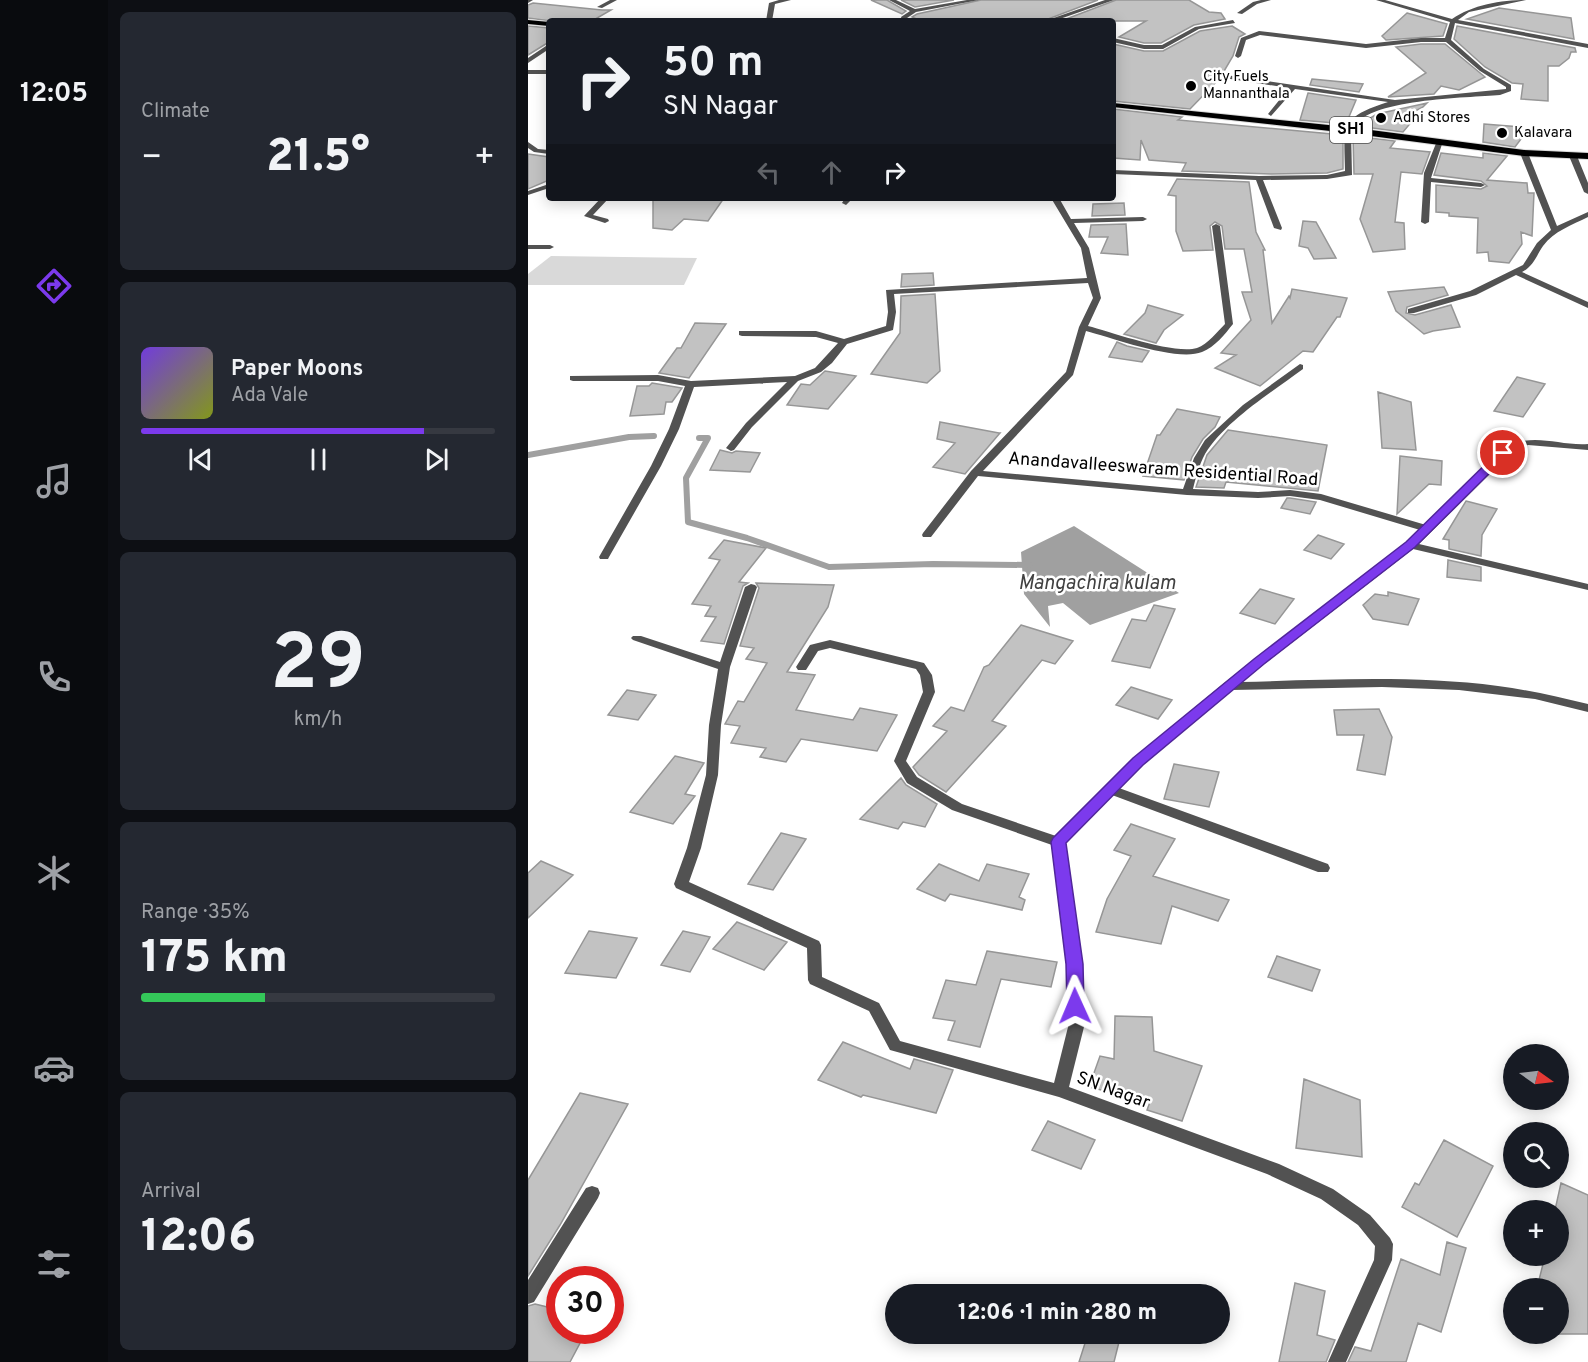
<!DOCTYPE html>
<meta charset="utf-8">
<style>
:root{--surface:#171b24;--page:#242831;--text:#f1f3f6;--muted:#9ea1a6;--line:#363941;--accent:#7c3aed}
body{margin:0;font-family:Overpass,sans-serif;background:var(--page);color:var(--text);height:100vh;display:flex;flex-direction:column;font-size:22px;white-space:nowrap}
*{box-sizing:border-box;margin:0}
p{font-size:20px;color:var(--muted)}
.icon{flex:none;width:33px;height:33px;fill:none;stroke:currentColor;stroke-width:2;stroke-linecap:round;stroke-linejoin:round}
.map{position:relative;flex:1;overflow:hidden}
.drawer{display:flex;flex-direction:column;gap:12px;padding:12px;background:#0d0f14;width:420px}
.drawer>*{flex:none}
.guide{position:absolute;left:18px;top:18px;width:570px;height:183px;border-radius:6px;box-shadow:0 3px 15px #0003;background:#171b24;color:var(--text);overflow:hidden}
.needle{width:39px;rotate:104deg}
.buttons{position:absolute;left:975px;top:1044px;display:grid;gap:12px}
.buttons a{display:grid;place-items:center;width:66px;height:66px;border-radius:50%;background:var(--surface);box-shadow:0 3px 15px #0003;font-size:30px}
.speed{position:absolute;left:18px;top:1266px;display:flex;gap:12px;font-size:30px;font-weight:700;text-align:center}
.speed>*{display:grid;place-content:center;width:78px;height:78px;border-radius:50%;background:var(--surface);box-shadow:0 3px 15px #0003;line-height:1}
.speed .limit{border:9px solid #d22;background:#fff;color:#111}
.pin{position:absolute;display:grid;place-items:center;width:51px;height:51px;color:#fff;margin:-26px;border:3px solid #fff;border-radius:50%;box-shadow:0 2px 6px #0007}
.me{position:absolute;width:66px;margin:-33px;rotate:359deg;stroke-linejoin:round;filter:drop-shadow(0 0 4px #0008)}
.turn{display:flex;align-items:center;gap:21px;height:126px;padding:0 18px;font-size:27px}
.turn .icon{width:78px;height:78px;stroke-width:2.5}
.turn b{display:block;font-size:42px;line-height:51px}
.lanes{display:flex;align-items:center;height:57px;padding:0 18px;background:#0003;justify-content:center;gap:30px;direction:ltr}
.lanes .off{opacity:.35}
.big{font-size:45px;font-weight:800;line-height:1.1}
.drawer .tile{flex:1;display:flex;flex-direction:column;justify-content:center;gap:9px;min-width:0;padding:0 21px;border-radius:9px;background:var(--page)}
.drawer .dial{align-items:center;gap:0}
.dial b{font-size:78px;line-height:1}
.song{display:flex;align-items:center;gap:18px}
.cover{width:72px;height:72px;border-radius:9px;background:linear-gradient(135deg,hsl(260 70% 55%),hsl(70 70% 35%))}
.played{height:6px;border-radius:3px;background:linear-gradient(90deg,var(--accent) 80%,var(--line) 80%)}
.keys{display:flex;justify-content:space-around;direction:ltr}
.heat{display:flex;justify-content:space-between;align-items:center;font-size:33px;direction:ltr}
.charge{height:9px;border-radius:4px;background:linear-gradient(90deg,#34c759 35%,var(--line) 0)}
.trip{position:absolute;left:357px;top:1284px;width:345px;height:60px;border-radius:30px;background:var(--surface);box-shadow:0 3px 15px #0003;font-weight:800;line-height:60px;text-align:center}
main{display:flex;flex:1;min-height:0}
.tabs{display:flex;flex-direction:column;width:108px;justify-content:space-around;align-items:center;background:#090b0e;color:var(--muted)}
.tabs .icon{width:42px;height:42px}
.tabs .selected{color:var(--accent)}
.tabs b{font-size:27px;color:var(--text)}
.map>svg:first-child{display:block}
.green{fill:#d9d9d9}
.water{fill:#a0a0a0}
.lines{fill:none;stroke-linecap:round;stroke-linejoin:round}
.stream{stroke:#a0a0a0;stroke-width:6}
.building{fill:#c2c2c2;stroke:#969696;stroke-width:1.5}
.primary-casing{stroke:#dbdbdb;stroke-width:2}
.minor{fill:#525252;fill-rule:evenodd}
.primary{fill:#000;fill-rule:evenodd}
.route{fill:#7c3aed;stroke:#51269a;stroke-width:1.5}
.poi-dot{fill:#000;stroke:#fff;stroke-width:2}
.labels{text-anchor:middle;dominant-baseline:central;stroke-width:5;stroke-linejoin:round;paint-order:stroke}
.far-poi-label{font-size:15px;fill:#000;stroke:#fff;text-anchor:start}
.shield{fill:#fff;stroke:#4c4c4c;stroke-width:1.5}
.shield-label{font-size:16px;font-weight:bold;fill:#000}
.street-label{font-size:18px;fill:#000;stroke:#fff}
.water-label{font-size:20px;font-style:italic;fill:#414141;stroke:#fff}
</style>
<main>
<nav class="tabs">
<b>12:05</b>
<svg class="icon selected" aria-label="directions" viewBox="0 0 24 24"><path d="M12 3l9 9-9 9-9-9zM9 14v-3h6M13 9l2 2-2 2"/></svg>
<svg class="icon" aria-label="music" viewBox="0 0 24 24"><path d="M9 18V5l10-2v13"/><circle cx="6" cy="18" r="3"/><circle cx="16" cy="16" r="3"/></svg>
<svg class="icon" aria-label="phone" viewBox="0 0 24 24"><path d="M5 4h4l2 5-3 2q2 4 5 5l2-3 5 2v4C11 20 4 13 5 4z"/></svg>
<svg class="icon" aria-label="climate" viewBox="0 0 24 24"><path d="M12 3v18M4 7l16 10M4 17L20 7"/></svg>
<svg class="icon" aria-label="car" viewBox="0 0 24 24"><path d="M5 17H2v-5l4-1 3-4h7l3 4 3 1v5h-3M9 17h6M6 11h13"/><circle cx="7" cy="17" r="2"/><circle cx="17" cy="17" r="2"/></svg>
<svg class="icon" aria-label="filters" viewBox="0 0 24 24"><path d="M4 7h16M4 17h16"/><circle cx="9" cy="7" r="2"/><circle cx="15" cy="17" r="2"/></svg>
</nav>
<section class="drawer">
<div class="tile"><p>Climate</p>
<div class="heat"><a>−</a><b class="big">21.5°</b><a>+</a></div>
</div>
<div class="tile">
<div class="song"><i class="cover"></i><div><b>Paper Moons</b><p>Ada Vale</p></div></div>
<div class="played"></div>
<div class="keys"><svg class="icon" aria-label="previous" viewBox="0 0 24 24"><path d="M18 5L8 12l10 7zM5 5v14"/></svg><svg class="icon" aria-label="pause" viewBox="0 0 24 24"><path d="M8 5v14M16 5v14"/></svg><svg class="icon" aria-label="next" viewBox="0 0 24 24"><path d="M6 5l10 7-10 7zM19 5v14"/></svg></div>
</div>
<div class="tile dial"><b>29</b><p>km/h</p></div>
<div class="tile"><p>Range · 35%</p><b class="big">175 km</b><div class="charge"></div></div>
<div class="tile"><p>Arrival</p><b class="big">12:06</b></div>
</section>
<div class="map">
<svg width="1060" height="1362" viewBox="0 0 1060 1362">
<rect width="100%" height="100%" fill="#fff"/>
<path class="green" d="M23,256l146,2 -13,27h-156v-11z"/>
<path class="water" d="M546,526l105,67 -89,32 -27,-22 -15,3 2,21 -26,-33 -3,-42z"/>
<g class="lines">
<path class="stream" d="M171,438h9l-22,40 2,44 59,16 82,29 104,-3 97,1
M0,455l101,-18 25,-1"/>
</g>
<path class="building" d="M343,0h16l19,11 -4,3z
M373,0h53l-39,7z
M453,0h117l-55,21h-122l-9,-4 5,-3z
M588,0h73l20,12 12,1 4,6 -31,6 -33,18h-17l-25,-6 27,-16h-85z
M5,3l69,7h9l-19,11h-41l-23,-3v-13z
M971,8l72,10 3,21 -107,-20z
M879,13l40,11 -4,12 -57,4 -4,-4z
M0,26l21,2v14l-21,13z
M704,26l13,8 -6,3 -6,19 -13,22 -30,31 -77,-8v-57l31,7h19l37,-20z
M929,26l118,22 1,4h-5l-2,6 -10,8h-11v35l-27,-2 2,-15 -11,-1 -27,-16 -31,-28z
M893,44h24l40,33 -26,13 -18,-4 -7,8 -46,3 38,-24 -30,-26z
M784,79l51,5 -4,8 -49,-7z
M780,93l48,7 -10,24 -46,-4z
M899,103l-4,4 -21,11 12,1 -11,13 -46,-6 20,-12z
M585,109l69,8 -4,3 165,15v34l-16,4 -56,1 -89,-3 4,-8 -37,-3 -8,-20 -1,20 -27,-2z
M956,124l37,3v12l-6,8 -32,-5z
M825,136l42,5 -5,7 40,4 -8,22 -21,-2 -6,50 9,1 1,26 -32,3 -13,-33 13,-45h-19z
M913,153l42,5v-5l24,3 -20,24 40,3 1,10h6l-2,43 -11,-4 1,12 -13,19 -20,-2 -1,-9 -11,1 1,-35 -29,-2v-3l-13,-1v-27l45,4 6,-3 -6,-5 -47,-6z
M0,154l21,3v23l-21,9z
M649,179l72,3 7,50 9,18h-2l9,73 17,-27 1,2 2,-9 55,9 -7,19h-3l-24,35 -10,-1 -43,35 -45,-18 21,-13 -15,-2 30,-33 -9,-28h10l-8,-43h-19l-3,-23 -7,-4 -5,4 3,24 -30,1 -7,-20v-35l-8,-1z
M125,198h71l-16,23 -24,-2 -12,11 -19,-2z
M596,203l1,12 -33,1 1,-12z
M775,221l13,1 20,36 -22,1 -6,-11 -9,-2z
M598,224l2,31 -27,-2 7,-16h-19l2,-12z
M405,273l1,12 -33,2 1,-13z
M916,287l4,8 -41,12 -1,6 9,2 36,-10 9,22 -27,4 -9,3 -28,-23 -8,-19z
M407,294l5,77 -13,12 -56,-9 29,-41 1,-37z
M620,305l35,10 -19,15 -8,13 -32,-9 21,-21z
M167,323l31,1 -37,54 -30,-5 18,-25h4z
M589,342l10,4 22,5 -7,11 -33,-5z
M297,371l31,5 -28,33 -41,-4 14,-21 9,1z
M989,377l28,7 -22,33 -29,-6z
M124,383l30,5 -10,14h-6l-2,12 -34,2 7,-30h12z
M850,392l33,10 5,48 -34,-2z
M649,409l43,8 -5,10 -12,12 -11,18 -8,23 -41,-4 14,-41h3z
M412,422l59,11h1l-35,41 -32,-7 22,-24 -18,-4z
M700,430l99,15 -9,46 -92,-9 -2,6 -28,-1 11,-32z
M192,450l12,3 4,-2 24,2 -10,19 -40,-2z
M872,456l42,5 -1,24 -12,-1 -32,30z
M759,498h3l26,4 -6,12 -29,-6z
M938,501l31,8 -15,26 -1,21 -32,-7v-9l-6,-1z
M790,535l26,9 -13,15 -27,-9z
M196,540l42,8 -27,34 9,1 -5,3 -19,58 -23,-3 15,-24 -11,-1 6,-10 -19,-2 28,-44 -11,-2z
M920,560l33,7v14l-34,-4z
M228,583l78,2 -6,22 -41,65 28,3 -19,35 57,10 7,-12 37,7 -20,36 -76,-12 -15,23 -26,-5 6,-9 -35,-5 9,-17 -15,-2 13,-23 6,1 23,-39 -21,-4 8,-11 -14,-2 19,-58z
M732,589l34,10 -19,25 -35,-11z
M860,592l31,7 -11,26 -35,-6 -10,-14 12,-11 13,2z
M626,605l21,4 -25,59 -38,-7 20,-42 14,2z
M493,625l52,16 -18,23 -13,-4 -50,61 14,5 -60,66 -27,-17 -6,-8 34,-36 -14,-5 18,-19 13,4 20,-44 5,-2z
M603,687l41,13 -14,19 -42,-14z
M99,690l29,5 -18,25 -30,-5z
M851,709l13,28 -7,38 -28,-5 7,-35h-27l-3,-25z
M147,756l29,7 -19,31 10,2 -22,28 -43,-12z
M646,764l45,8 -10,35 -45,-8z
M373,778l5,7 31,19 -12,23 -22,-5 -5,7 -38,-10z
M603,824l44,15 -22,37 76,24 -11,21 -46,-15 -11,38 -65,-12 11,-33 24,-43 -17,-6z
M253,833l25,6 -33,51 -25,-6z
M13,861l32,14 -45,43v-45z
M411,864l40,17 8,-17 42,10 -10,23 6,3 -3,10 -72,-16 -5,7 -28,-12z
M209,922l50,20 -23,28 -51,-21z
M61,931l48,7 -21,40 -51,-5z
M155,931l27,6 -20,35 -29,-7z
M459,951l70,11 -6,25 -50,-8 -21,68 -32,-7 7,-19 -22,-3 13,-38 30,5z
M749,956l43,14 -8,21 -44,-14z
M587,1016l37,1 2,34 48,15 -20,55 -35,-11 3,-8 -61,-15 11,-31 14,3z
M315,1042l67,27 4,-10 39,11 -17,43 -73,-18 -2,2 -43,-17z
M776,1079l56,21 2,57 -66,-9z
M52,1093l48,11 -68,121 -32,51v-96z
M520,1121l47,19 -14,29 -49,-19z
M916,1140l49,26 -36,71 -55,-30 13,-24 4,2z
M1033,1183l27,12v139h-30v-46h-21l8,-32h13v-46h-3z
M919,1242l19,6 -25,84 -23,-9 -12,39h-58l7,-15 16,4 30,-92 39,16z
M767,1283l30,8 -8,44 18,5 -9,22h-47z
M7,1304l25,6v20h27l-17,32h-42v-56z
M560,1334h33l-7,28h-35z"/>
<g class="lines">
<defs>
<path id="primary" d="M0,20l21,2v4l-21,-2z
M585,103l235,24 176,23 64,3v6l-64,-3 -176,-23 -235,-26z"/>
</defs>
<use href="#primary" class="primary-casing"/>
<path class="minor" d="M0,0h5l-5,3z
M82,0h7l-15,8 -5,-1z
M251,0h12l-16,4 -3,17h-6l3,-18z
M361,0h7l19,9 52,-9h12l-63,12 -9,6 1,3h-6l-1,-4 9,-6z
M577,0h9l-60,21h-9z
M733,0h10l-14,4 -15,10 -5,-1 16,-11z
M848,0h9l67,19c20,-14 49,-19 74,-19l-57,12 -11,8 130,24v4l-133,-25 -4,17 33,29 27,16v6l-11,4c-32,3 -135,3 -149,35l1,45 -25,4 -64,1 19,48 -1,2 -7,-2 -18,-48 -143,-6v-4l146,6 68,-1 18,-4c-1,-46 -6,-53 43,-69l-93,-13 -24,27 -3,-2 21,-26 -65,-10v-2l2,-1 169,25 111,-11v-2l-26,-16 -34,-29h-25l-55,6 -106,-13 -14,5 -5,16 -3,2 -3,-2 6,-18 18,-7 107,13 55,-6h24l5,-16z
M705,20l2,3 -36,6 -36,20h-19l-31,-7v-4l31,7h18l33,-18z
M21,44v5l-21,14v-5z
M0,70h21v4h-21z
M912,139l3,2 -12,37 50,5 4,2 -4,2 -50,-5 -2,40 -4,2 -4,-2 3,-49 13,-32z
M0,142l10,7 11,1v4l-15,-2 -6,-4z
M996,151l4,2 29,73 31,-14v5c-16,8 -34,14 -45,29 -7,10 -9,20 -21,26l66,30v6l-72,-33 -40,20 -62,18h-6v-4l62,-18 53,-26 14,-22 14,-13 -31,-77z
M1045,154l4,2 11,27v11l-4,-2 -15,-36z
M21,184v4l-21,7v-4z
M73,198h8l-16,17 15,4 1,2 -4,2 -21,-7z
M317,198h8l-7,7 -4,-2z
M523,198h8l12,21 72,-2 4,2 -4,2 -69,2 15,25 12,50 -13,28c23,6 87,29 109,22 11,-4 20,-16 28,-24l-13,-98 4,-2 4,2 13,98c-8,10 -18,23 -31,28 -25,10 -89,-14 -116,-21l-13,44 -90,96 200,18 11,-31 11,-18 38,-35 57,-41 3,1v4c-31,23 -78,52 -98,85 -6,11 -9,23 -12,35l65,3 32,-2 31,4 105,31 81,-78c26,-15 52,-1 81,-3v6l-60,-5 -15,6 -94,93 169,40v6l-175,-41 -172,133c85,-2 172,-7 257,4 31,4 60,11 90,18v8l-53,-13 -76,-9 -77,-3 -151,3 -88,75 -24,23 209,76 2,4 -2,4h-10l-206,-77 -47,48 17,121 2,63 -15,60 210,77 54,25 37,26 20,23 3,6 -1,16 -46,102h-18l46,-102 1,-14 -17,-21 -37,-26 -54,-25 -208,-77 -169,-47 -21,-39 -59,-27 -2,-4 -1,-32 -131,-60 -2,-4 13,-36 19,-73 3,-50 9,-56 -85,-29 -2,-2 2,-2h8l79,26 25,-75 6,-3 4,1 2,2 -27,80 -9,58 -3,50 -17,73 -12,34 130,59 2,4 1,32 57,26 21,38 154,42 14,-56v-63l-16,-119 -100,-35 -45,-27 -13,-22 29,-69 -3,-17 -4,-6 -86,-21 -12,3 -12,19h-8l-2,-3 12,-19 2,-3 20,-5 94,23 8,12 3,17 -29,69 11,16 45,27 94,32 77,-77 91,-76 183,-140 13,-13 -100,-30 -30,-4 -32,2 -71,-3 -209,-19 -47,61h-8l-1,-2 1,-2 48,-62 95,-99 13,-45 14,-29 -5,-15 -194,11 2,18 -3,18 -46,14 -15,19 -11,9 -23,9 -46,46 -18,23 -3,1 -5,-3 20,-25 41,-41 -93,5 -15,42 -18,37 -52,91 -1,2h-8l-1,-2 52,-91 18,-37 16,-43 -27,-5h-85l-3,-1v-4l88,-1 33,6 104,-5 20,-8 23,-25 -22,-6 -74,-1 -3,-1v-4h77l28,8 42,-13 2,-14 -2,-22 201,-12 -6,-30z
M0,245h22l4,2 -4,2h-22z
M64,1186l6,2 2,5 -2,5 -64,104 -6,2v-24l58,-92z"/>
<use href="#primary" class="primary"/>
</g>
<path class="route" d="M975,450l4,1v5l-92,91 -151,117 -121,101 -77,78 17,121 1,42 -3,5 -6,2 -6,-2 -2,-5 -1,-42 -15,-122 2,-4 80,-80 121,-99 152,-117 93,-91z"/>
<g class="poi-dot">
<circle cx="663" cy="86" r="6"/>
<circle cx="853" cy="118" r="6"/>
<circle cx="974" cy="133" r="6"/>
</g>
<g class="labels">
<g class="far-poi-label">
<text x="675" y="77">City Fuels<tspan x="675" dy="17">Mannanthala</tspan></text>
<text x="865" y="118">Adhi Stores</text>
<text x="986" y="133">Kalavara</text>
</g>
<rect class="shield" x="802" y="117" width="42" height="26" rx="4.5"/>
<g class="shield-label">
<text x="823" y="130">SH1</text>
</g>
<g class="street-label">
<text transform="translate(635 470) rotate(4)">Anandavalleeswaram Residential Road</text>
<text transform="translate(585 1091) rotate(20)">SN Nagar</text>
</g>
<g class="water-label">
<text x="569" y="584">Mangachira kulam</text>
</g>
</g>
</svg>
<div class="buttons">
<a><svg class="needle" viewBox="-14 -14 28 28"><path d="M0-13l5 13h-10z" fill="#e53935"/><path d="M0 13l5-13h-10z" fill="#9ea1a6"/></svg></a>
<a><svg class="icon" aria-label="search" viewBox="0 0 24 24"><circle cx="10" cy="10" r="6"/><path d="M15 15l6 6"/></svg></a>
<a>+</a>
<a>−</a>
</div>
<div class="speed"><div class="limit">30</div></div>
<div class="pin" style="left:975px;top:453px;background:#d93025"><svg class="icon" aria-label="arrive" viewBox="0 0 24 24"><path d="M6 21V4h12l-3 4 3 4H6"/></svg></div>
<svg class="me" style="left:547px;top:1006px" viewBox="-20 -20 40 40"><path d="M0-17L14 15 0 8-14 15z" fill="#7c3aed" stroke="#fff" stroke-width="4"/></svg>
<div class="trip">12:06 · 1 min · 280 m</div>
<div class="guide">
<div class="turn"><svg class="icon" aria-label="right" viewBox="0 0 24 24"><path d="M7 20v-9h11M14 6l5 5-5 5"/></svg><div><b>50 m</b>SN Nagar</div></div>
<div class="lanes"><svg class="icon off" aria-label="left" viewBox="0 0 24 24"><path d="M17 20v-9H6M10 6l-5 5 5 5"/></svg><svg class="icon off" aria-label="ahead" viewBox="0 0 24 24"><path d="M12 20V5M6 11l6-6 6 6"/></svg><svg class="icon" aria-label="right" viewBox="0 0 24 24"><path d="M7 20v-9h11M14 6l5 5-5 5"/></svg></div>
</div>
</div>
</main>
